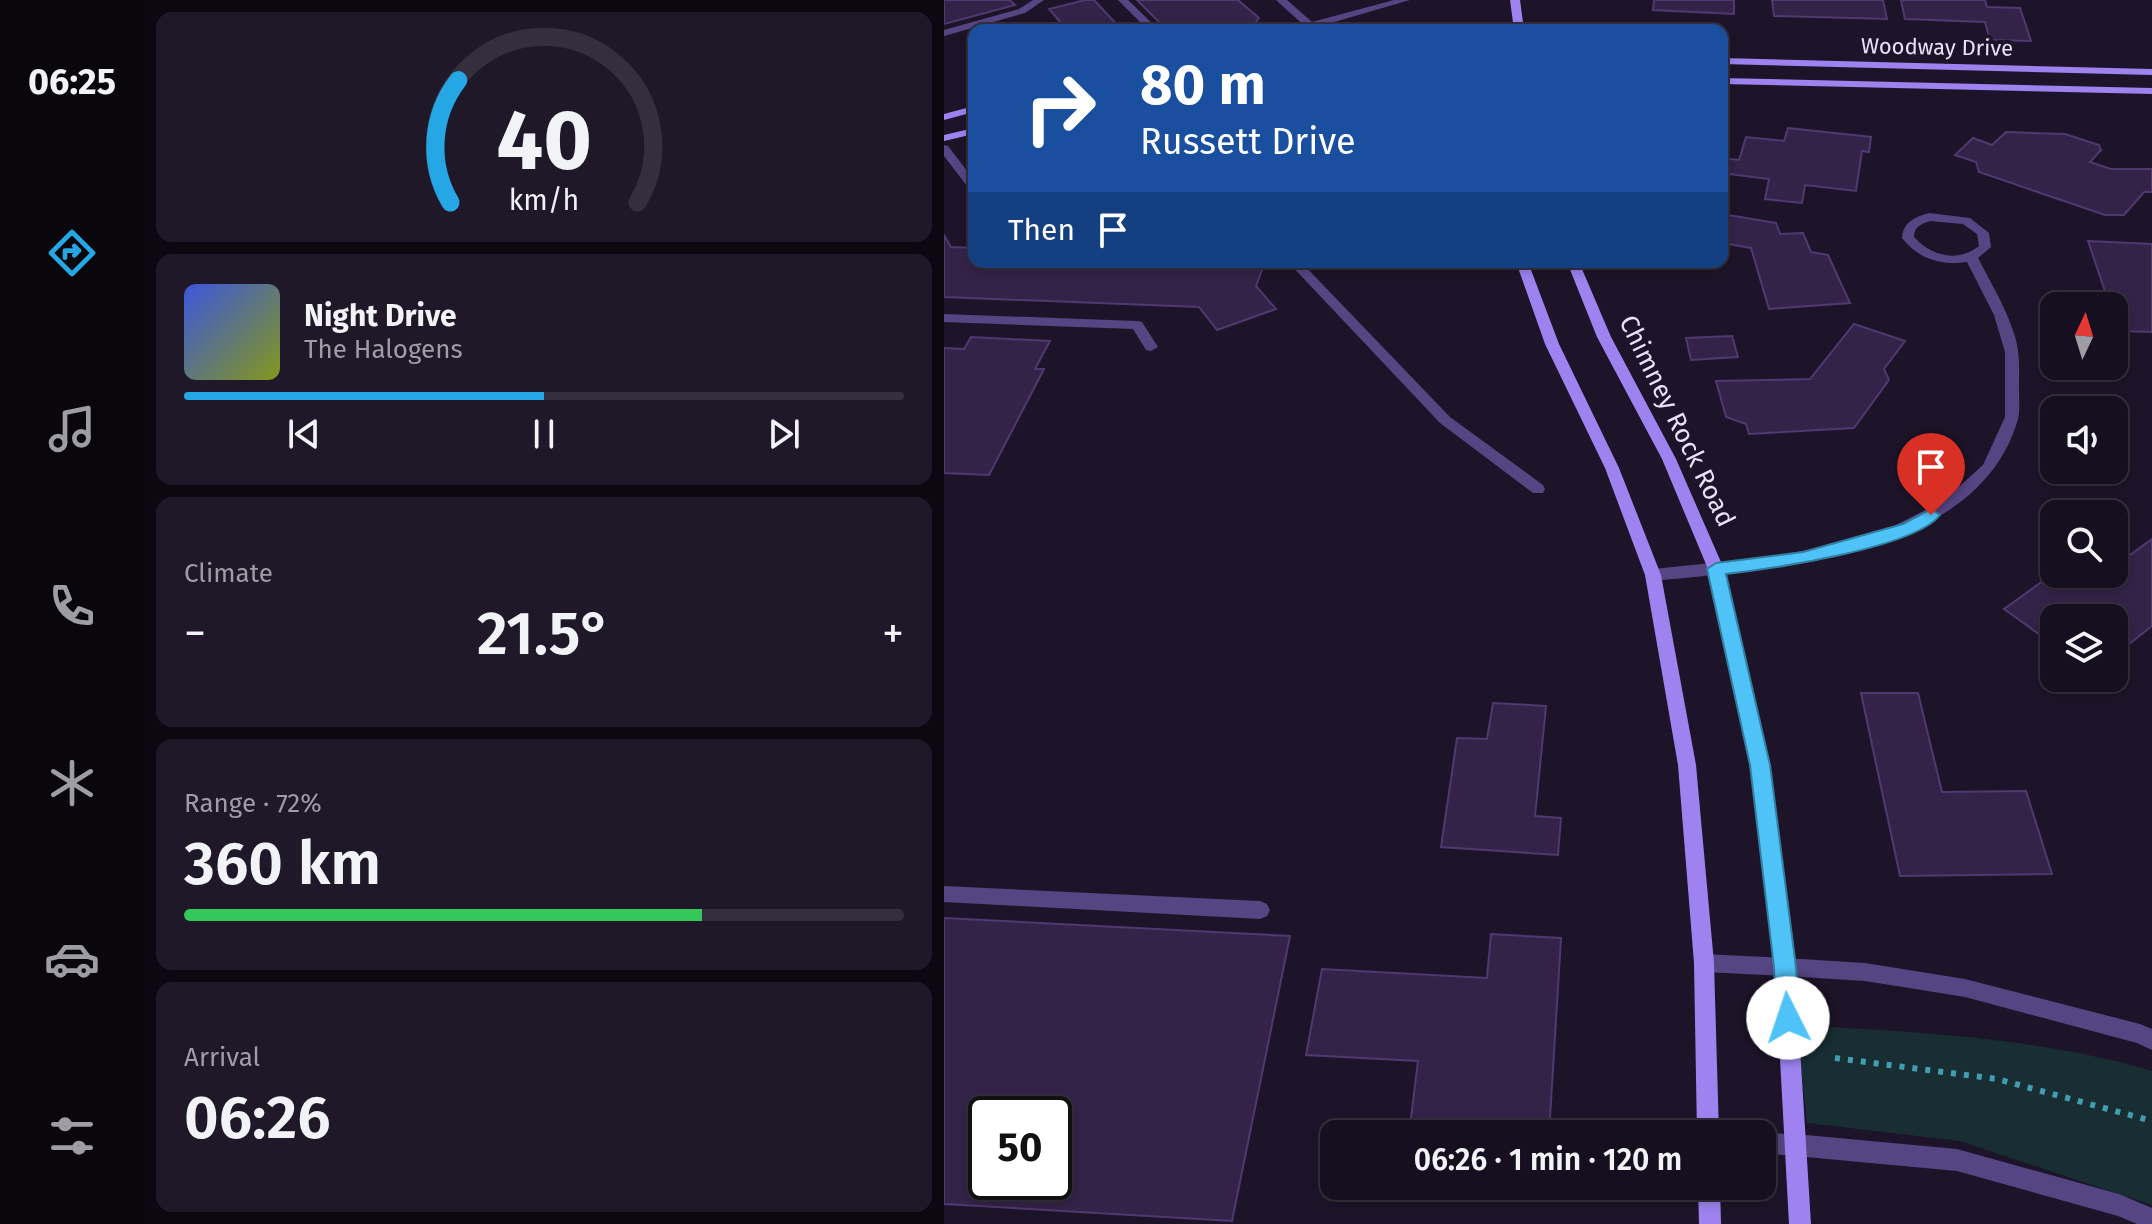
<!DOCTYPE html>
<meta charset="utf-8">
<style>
:root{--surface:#160f1f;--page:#1f1828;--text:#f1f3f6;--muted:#9e9ca4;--line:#352f3d;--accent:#24a7e4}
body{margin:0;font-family:"Fira Sans",sans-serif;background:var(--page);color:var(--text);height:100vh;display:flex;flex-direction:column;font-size:30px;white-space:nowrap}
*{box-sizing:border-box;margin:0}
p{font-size:26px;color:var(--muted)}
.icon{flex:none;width:44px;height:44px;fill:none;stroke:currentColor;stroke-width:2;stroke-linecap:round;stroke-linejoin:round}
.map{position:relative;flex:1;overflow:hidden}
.panel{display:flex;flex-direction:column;gap:12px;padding:12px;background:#0c0811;width:800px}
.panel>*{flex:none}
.top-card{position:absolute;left:24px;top:24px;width:760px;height:244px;border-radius:16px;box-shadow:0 4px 12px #0003,0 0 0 2px var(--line);background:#1a4fa0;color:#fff;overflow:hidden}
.needle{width:52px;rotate:4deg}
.tools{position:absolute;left:1096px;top:292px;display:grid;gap:16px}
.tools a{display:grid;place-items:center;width:88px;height:88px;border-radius:16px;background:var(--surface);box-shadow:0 4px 12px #0003,0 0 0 2px var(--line);font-size:40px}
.speed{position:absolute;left:24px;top:1096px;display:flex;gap:16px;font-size:40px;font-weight:700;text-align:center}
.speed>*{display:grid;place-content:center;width:104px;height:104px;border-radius:50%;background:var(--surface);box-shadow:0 4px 12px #0003,0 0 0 2px var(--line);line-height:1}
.speed .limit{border:4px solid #111;border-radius:12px;background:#fff;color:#111}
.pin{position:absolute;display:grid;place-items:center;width:68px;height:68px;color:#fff;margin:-82px -34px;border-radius:50% 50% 50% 0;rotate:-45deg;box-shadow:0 0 8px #0007}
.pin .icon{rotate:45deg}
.me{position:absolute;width:88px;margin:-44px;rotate:356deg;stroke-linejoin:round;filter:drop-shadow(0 0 6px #0008)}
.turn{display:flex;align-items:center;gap:28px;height:168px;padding:0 40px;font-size:36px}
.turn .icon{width:104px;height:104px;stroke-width:2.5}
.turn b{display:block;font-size:56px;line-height:68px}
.then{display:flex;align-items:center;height:76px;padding:0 40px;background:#0003;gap:16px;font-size:30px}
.big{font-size:60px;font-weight:600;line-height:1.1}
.panel .tile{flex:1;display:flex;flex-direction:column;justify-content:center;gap:12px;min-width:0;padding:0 28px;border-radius:16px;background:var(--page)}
.panel .dial{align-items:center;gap:0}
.dial svg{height:208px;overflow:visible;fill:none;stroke:var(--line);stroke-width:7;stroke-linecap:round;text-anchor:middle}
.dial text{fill:var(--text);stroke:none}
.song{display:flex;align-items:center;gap:24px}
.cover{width:96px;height:96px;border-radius:12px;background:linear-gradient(135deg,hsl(230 70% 55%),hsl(70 70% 35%))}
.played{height:8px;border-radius:4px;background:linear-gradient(90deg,var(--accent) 50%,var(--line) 50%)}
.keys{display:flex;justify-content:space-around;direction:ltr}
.heat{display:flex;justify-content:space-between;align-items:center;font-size:44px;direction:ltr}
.charge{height:12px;border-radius:6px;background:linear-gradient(90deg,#34c759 72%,var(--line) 0)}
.trip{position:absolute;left:376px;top:1120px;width:456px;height:80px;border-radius:16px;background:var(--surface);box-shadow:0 4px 12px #0003,0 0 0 2px var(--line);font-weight:600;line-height:80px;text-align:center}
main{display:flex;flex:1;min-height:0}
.tab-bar{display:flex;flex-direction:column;width:144px;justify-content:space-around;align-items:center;background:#09060c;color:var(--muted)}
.tab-bar .icon{width:56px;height:56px}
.tab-bar .current{color:var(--accent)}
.tab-bar b{font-size:36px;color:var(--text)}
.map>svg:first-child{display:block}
.green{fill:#182e33}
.building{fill:#332348;stroke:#503871;stroke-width:2;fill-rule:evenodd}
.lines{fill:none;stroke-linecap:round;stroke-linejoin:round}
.path{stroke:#409eb0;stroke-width:6;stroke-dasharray:5 8;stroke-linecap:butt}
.service{fill:#554583;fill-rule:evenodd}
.minor{fill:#554583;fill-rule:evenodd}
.tertiary{fill:#554583;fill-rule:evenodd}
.secondary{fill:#9e83f0;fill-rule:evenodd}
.route{fill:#4fc3f7;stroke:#337fa1;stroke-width:2}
.labels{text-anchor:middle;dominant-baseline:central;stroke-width:8;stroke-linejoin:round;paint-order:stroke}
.far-street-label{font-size:22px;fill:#eae1fb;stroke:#1d1429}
.street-label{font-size:26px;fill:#eae1fb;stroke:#1d1429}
</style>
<main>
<nav class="tab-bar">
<b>06:25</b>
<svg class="icon current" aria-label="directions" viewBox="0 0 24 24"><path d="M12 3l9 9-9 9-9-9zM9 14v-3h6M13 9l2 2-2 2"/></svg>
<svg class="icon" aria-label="music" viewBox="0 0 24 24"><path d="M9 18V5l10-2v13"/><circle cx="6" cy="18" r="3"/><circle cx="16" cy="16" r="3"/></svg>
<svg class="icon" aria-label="phone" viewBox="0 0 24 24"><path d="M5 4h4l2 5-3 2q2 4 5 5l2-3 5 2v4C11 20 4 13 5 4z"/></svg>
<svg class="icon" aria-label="climate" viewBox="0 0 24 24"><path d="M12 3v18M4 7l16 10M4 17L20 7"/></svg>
<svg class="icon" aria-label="car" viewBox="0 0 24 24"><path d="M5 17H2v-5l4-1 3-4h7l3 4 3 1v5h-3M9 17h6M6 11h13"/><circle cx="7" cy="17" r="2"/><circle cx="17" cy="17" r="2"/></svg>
<svg class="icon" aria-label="filters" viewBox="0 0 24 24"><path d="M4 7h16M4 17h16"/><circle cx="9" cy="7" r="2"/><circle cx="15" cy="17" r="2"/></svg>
</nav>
<section class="panel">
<div class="tile dial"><svg viewBox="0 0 100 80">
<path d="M14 69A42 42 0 1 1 86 69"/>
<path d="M14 69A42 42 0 0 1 17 22" stroke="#24a7e4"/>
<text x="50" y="56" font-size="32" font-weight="700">40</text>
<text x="50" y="72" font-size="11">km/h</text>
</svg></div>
<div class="tile">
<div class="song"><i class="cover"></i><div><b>Night Drive</b><p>The Halogens</p></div></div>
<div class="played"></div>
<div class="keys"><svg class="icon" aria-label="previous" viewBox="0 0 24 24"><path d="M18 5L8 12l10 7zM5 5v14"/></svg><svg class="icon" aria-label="pause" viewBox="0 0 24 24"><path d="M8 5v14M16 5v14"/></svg><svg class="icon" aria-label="next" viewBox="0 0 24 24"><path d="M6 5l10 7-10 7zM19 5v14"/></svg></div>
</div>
<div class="tile"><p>Climate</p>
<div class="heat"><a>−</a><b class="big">21.5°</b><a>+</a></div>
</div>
<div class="tile"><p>Range · 72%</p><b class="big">360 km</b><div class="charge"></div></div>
<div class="tile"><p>Arrival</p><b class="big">06:26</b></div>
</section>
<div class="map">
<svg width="1208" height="1224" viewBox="0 0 1208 1224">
<rect width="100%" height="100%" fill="#1d1429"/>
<path class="green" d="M853,1025c119,7 240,12 355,46v134l-192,-64 -153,-18z"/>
<path class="building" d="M0,0h66l5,5 -71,19z
M141,0h9l28,30h-55l-18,-21z
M193,0h101l21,18 -9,12h-83z
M710,0h80v14l-81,-4z
M828,0h111l4,19 -113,-3z
M957,0h84l2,7 33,1 11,33 -41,-1 -5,-18 -80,-3z
M844,128l83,9 -2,15 -7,-1 -6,40 -51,-6 -3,18 -37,-4 4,-20 -47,-6v-15l17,2 7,-23 38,4z
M1062,132l59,2 34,11 2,5 -11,12 21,7h41v23h-8l-20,23h-19l-126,-43 -3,-10 -21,-7 18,-17 19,7z
M778,214l54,9 4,11 23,-1 8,19 17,3 22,48 -81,6 -18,-61 -29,-5z
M0,235l7,12 23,1v14h291l-9,24 20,23 -59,21 -18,-23 -255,-10z
M1144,241l64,3v88l-34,-1 -4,-25h-4z
M910,324l51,17 -21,28 5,11 -35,48 -105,6 -3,-10 -20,-7 -10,-36 94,-2z
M788,336l6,21 -47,3 -5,-22z
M27,337l79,4 -15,28h9l-55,106 -45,-2v-125l20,1z
M1208,539v87l-38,30v-38h-60v27l-50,-36 50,-36 60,1v-25l13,8z
M917,693h57l24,99 84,-1 26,83 -152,2z
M549,703l53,3 -11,110 26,2 -3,37 -117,-8 16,-109 30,1z
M0,918l346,18 -58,285 -288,-17zM42,1114h68v68h-68z
M547,934l70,4 -12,196h-140l9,-73 -112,-6 16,-86 165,9z"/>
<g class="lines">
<path class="path" d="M891,1058l162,21 155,42"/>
<path class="service" d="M89,0h11l-19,13 -81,23v-6l75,-21z
M174,0h10l31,30h-11z
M332,0h11l25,22 82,-22h16l-93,27 3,3h-11z
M0,145l4,1 26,34v11l-4,-1 -26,-34z
M344,262h13l149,155 93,68 2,4 -2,4h-10l-93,-70z
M0,314l193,7 5,1 16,25 -7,4 -5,-1 -13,-21 -189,-7z
M0,886l316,15 7,3 3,6 -3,6 -7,3 -316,-17z"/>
<path class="minor" d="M985,213l41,5 19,15 2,14 -13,11c14,27 30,53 38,82 4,16 3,32 3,48 0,10 1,22 -1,31 -39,139 -246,150 -365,162l-6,-2 -2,-4 2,-4 6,-2 117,-12 64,-12 56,-17 53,-27 40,-36 22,-48v-65l-11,-37 -27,-53c-25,4 -49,-3 -65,-24 1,-16 13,-21 27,-25zM986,221l33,3 14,10 2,12c-21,17 -48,10 -65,-9 0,-10 7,-13 16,-16z
M760,954l81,4 7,3 3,6 -3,6 -7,3 -81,-4 -7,-3 -3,-6 3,-6z
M818,1131l41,6 3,8 -3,8 -8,3 -33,-3v-19h-7z"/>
<path class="tertiary" d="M841,958l80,5 100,16 175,45 12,5v21l-15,-7 -172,-46 -100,-16 -80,-5 -7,-3 -3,-6 3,-6z
M851,1134l162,15 162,45 33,14v16h-15l-19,-8 -161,-45 -162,-15 -8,-3 -3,-8 3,-8z"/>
<path class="secondary" d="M566,0h10l4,30h-10z
M778,58l430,11v6l-430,-11z
M778,78l430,10v6l-430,-10z
M30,106v6l-30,8v-6z
M30,128v6l-30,7v-6z
M572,262h12l31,82 60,124 42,107 35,190 18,198 5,171h-22l-3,-171 -16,-198 -33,-190 -40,-107 -60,-124z
M623,262h12l32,75 65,122 48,110 45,196 26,202 16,257h-22l-14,-257 -24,-202 -43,-196 -46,-110 -65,-122z
M754,1186h22l1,38h-22z"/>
</g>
<path class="route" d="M987,509l9,6c-25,33 -170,54 -214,59l44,191 26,202 4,51 -4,8 -8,3 -8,-3 -4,-8 -2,-51 -24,-202 -43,-196 9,-6 87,-11 100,-28z"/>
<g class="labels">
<g class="far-street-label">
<text transform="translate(993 47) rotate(1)">Woodway Drive</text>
</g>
<g class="street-label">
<text transform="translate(733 421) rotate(64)">Chimney Rock Road</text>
</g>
</g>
</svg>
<div class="tools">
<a><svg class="needle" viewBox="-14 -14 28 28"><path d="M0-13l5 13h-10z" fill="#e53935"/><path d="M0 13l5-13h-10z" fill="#9e9ca4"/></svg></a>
<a><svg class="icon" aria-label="sound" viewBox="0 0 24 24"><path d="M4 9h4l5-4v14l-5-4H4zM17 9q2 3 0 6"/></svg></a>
<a><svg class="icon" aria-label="search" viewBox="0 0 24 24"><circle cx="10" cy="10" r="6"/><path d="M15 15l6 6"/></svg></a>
<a><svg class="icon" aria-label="layers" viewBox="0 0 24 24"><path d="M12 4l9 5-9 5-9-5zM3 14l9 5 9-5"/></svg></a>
</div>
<div class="speed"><div class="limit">50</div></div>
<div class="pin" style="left:987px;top:515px;background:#d93025"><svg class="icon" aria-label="arrive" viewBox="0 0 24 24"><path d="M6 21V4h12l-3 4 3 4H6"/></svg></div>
<svg class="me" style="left:844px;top:1018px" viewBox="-20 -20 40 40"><circle r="19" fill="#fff"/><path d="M0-13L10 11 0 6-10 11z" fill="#4fc3f7"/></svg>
<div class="trip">06:26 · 1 min · 120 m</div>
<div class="top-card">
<div class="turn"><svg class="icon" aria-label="right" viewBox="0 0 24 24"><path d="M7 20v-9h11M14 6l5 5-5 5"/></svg><div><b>80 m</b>Russett Drive</div></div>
<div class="then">Then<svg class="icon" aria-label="arrive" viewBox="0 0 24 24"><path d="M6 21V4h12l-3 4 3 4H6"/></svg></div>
</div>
</div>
</main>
